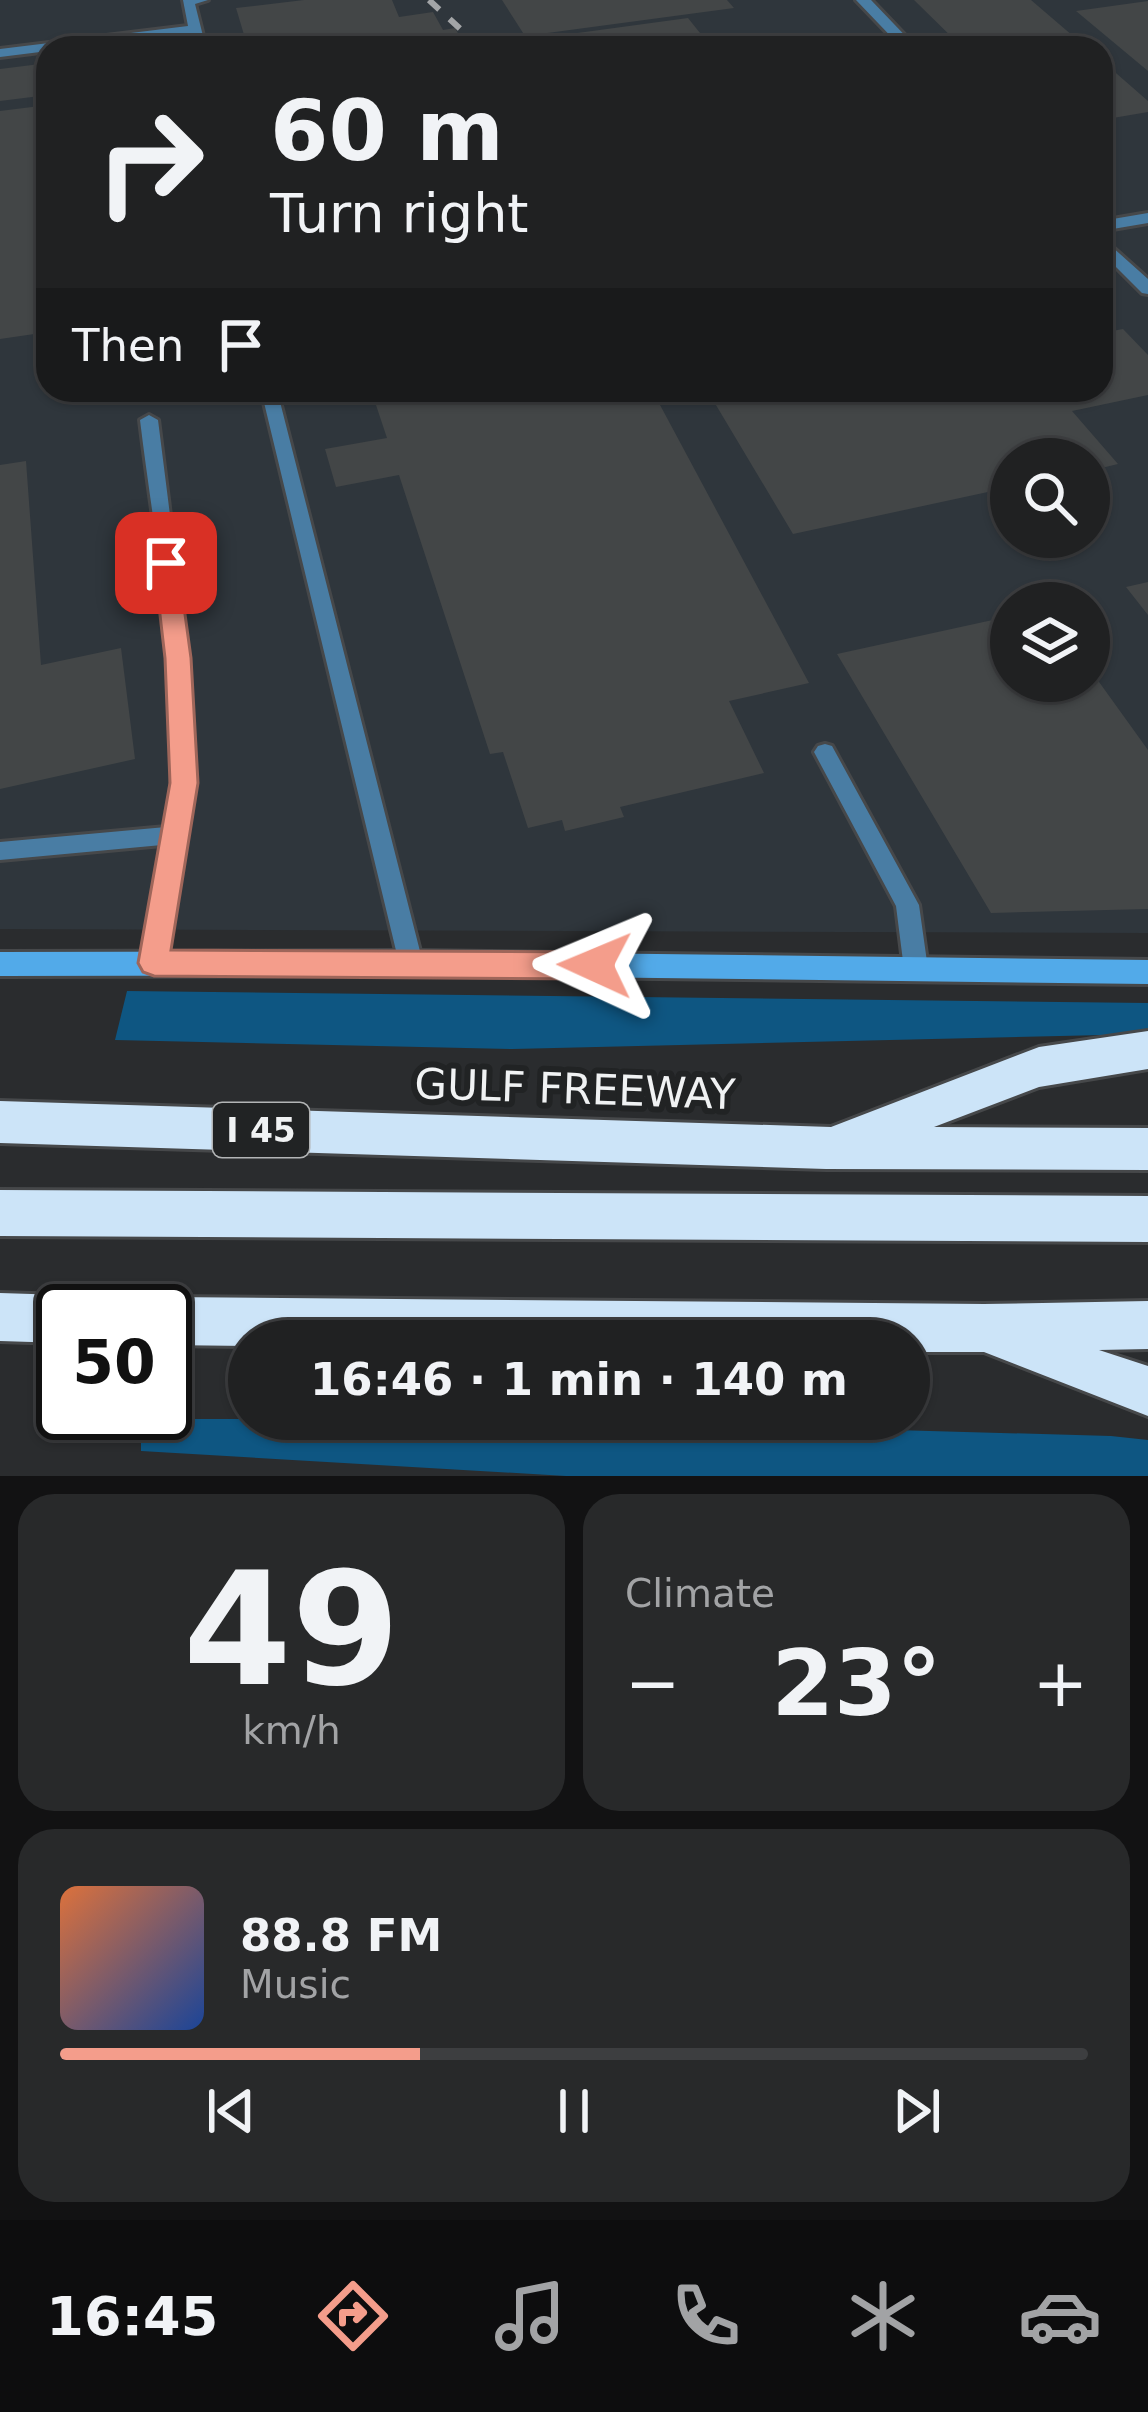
<!DOCTYPE html>
<meta charset="utf-8">
<style>
:root{--surface:#202122;--page:#28292a;--text:#f1f3f6;--muted:#a2a3a5;--line:#3d3e40;--accent:#f49d8b}
body{margin:0;font-family:"DejaVu Sans",sans-serif;background:var(--page);color:var(--text);height:100vh;display:flex;flex-direction:column;font-size:45px;white-space:nowrap}
*{box-sizing:border-box;margin:0}
p{font-size:39px;color:var(--muted)}
.icon{flex:none;width:66px;height:66px;fill:none;stroke:currentColor;stroke-width:2;stroke-linecap:round;stroke-linejoin:round}
.map{position:relative;height:1476px;overflow:hidden}
.side{display:flex;flex-direction:column;gap:18px;padding:18px;background:#121213;flex:1}
.side>*{flex:none}
.guide{position:absolute;left:36px;top:36px;width:1077px;height:366px;border-radius:36px;box-shadow:0 3px 9px #0004,0 0 0 3px var(--line);background:#202122;color:var(--text);overflow:hidden}
.controls{position:absolute;left:990px;top:438px;display:grid;gap:24px}
.controls a{display:grid;place-items:center;width:120px;height:120px;border-radius:50%;background:var(--surface);box-shadow:0 3px 9px #0004,0 0 0 3px var(--line);font-size:60px}
.speed{position:absolute;left:36px;top:1284px;display:flex;gap:24px;font-size:60px;font-weight:700;text-align:center}
.speed>*{display:grid;place-content:center;width:156px;height:156px;border-radius:50%;background:var(--surface);box-shadow:0 3px 9px #0004,0 0 0 3px var(--line);line-height:1}
.speed .limit{border:6px solid #111;border-radius:18px;background:#fff;color:#111}
.pin{position:absolute;display:grid;place-items:center;width:102px;height:102px;color:#fff;margin:-51px;border-radius:24px;box-shadow:0 6px 18px #0006}
.me{position:absolute;width:132px;margin:-66px;rotate:271deg;stroke-linejoin:round;filter:drop-shadow(0 0 9px #0008)}
.turn{display:flex;align-items:center;gap:42px;height:252px;padding:0 36px;font-size:54px}
.turn .icon{width:156px;height:156px;stroke-width:2.5}
.turn b{display:block;font-size:84px;line-height:102px}
.then{display:flex;align-items:center;height:114px;padding:0 36px;background:#0003;gap:24px;font-size:45px}
.big{font-size:90px;font-weight:700;line-height:1.1}
.side .widget{flex:1;display:flex;flex-direction:column;justify-content:center;gap:18px;min-width:0;padding:0 42px;border-radius:36px;background:var(--page)}
.side .dial{align-items:center;gap:0}
.dial b{font-size:156px;line-height:1}
.song{display:flex;align-items:center;gap:36px}
.cover{width:144px;height:144px;border-radius:18px;background:linear-gradient(135deg,hsl(20 70% 55%),hsl(220 70% 35%))}
.played{height:12px;border-radius:6px;background:linear-gradient(90deg,var(--accent) 35%,var(--line) 35%)}
.keys{display:flex;justify-content:space-around;direction:ltr}
.heat{display:flex;justify-content:space-between;align-items:center;font-size:66px;direction:ltr}
.side .tiles{flex:1;display:grid;gap:18px;grid-template-columns:1fr 1fr}
.widget:last-child{grid-column:span 2}
.trip{position:absolute;left:228px;top:1320px;width:702px;height:120px;border-radius:60px;background:var(--surface);box-shadow:0 3px 9px #0004,0 0 0 3px var(--line);font-weight:700;line-height:120px;text-align:center}
.dock{display:flex;height:192px;justify-content:space-around;align-items:center;background:#0d0d0e;color:var(--muted)}
.dock .icon{width:84px;height:84px}
.dock .on{color:var(--accent)}
.dock b{font-size:54px;color:var(--text)}
.map>svg:first-child{display:block}
.built{fill:#2f363c;fill-rule:evenodd}
.green{fill:#0e5682}
.building{fill:#434647}
.lines{fill:none;stroke-linecap:round;stroke-linejoin:round}
.lane-casing{stroke:#46484a;stroke-width:6}
.street-casing{stroke:#46484a;stroke-width:6}
.secondary-casing{stroke:#46484a;stroke-width:6}
.highway-casing{stroke:#46484a;stroke-width:6}
.lane{fill:#497da4;fill-rule:evenodd}
.street{fill:#497da4;fill-rule:evenodd}
.secondary{fill:#52aae9;fill-rule:evenodd}
.highway{fill:#cce4f8;fill-rule:evenodd}
.rail{stroke:#a3a5a7;stroke-width:6;stroke-dasharray:14 14;stroke-linecap:butt}
.route{fill:#f49d8b;stroke:#9f665a;stroke-width:3}
.labels{text-anchor:middle;dominant-baseline:central;stroke-width:12;stroke-linejoin:round;paint-order:stroke}
.shield{fill:#212324;stroke:#b2b4b5;stroke-width:3}
.shield-label{font-size:33px;font-weight:bold;fill:#f0f2f3}
.near-street-label{font-size:42px;fill:#f0f2f3;stroke:#212324}
</style>
<div class="map">
<svg width="1148" height="1476" viewBox="0 0 1148 1476">
<rect width="100%" height="100%" fill="#2a2c2e"/>
<path class="built" d="M0,0h1148v933l-1148,-4zM48,48h1053v342h-1053zM1011,459h78v78h-78zM1011,603h78v78h-78z"/>
<path class="green" d="M127,991l1021,12v31l-635,15 -398,-9z
M141,1419h360l610,17 37,4v36h-582l-425,-25z"/>
<path class="building" d="M304,0h88l7,17 34,-5 10,18 12,-2 11,20h-218l-12,-40z
M502,0h225l7,8 -209,28z
M914,0h117l56,48h-124z
M1148,1v70l-72,-60z
M688,18l24,30h-180l-6,-8z
M1101,60l47,41v11l-47,8z
M48,63v32l-48,6v-32z
M48,105v227l-48,7v-228z
M1123,329l25,26v40l-76,16 46,53 -29,7v-12h-78v28l-218,47 -86,-144h394v-57z
M371,390h281l157,293 -80,18 35,72 -144,34 4,10 -59,14 -3,-11 -34,8 -25,-76 -13,2 -91,-279 -63,12 -11,-38 62,-11z
M26,461l15,204 80,-17 14,111 -135,30v-324z
M1148,582v33l-22,-28z
M1011,616v65h78v-13l59,82v159l-157,4 -154,-259z"/>
<g class="lines">
<defs>
<path id="lane" d="M183,0h25l-13,4 11,44h-12l-4,-15 -142,15v3l-48,6v-8l188,-23z
M261,390h16l146,573 -4,7 -8,3 -8,-3 -4,-7z
M149,415l9,5 30,238 7,125 -29,180 -4,7 -8,3 -8,-3 -4,-7 20,-118 -162,15v-18l166,-15c21,-122 -11,-282 -26,-407z
M825,744l7,2 87,159 9,64 -4,7 -8,3 -8,-3 -4,-7 -8,-63 -82,-154 4,-6z"/>
<path id="street" d="M856,0h15l46,48h-15z
M1148,213v10l-47,8v-10z
M1101,237l47,42v15l-6,-1 -41,-41z"/>
<path id="secondary" d="M411,951l737,9v24l-737,-9 -411,1v-24z"/>
<path id="highway" d="M1148,1031v38l-109,18 -105,40 214,1v42l-322,-1 -826,-26v-42l831,26 208,-80z
M0,1190l1148,6v46l-1148,-6z
M0,1293l63,2 17,7 4,9h-21v32l-63,-2z
M165,1297l819,7 164,-3v48l-49,1 49,16v50l-164,-64h-75v-11h-660v5l-84,-1v-34h-20l3,-7z"/>
</defs>
<use href="#lane" class="lane-casing"/>
<use href="#street" class="street-casing"/>
<use href="#secondary" class="secondary-casing"/>
<use href="#highway" class="highway-casing"/>
<use href="#lane" class="lane"/>
<use href="#street" class="street"/>
<use href="#secondary" class="secondary"/>
<use href="#highway" class="highway"/>
<path class="rail" d="M429,0l52,48"/>
</g>
<path class="route" d="M166,555l12,8 13,95 7,125 -27,167 424,2 11,4 4,9 -4,10 -11,4 -441,-3 -11,-4 -5,-9 32,-180 -5,-125 -11,-95z"/>
<g class="labels">
<rect class="shield" x="213" y="1103" width="96" height="54" rx="9"/>
<g class="shield-label">
<text x="261" y="1130">I 45</text>
</g>
<g class="near-street-label">
<text transform="translate(575 1089) rotate(2)">GULF FREEWAY</text>
</g>
</g>
</svg>
<div class="controls">
<a><svg class="icon" aria-label="search" viewBox="0 0 24 24"><circle cx="10" cy="10" r="6"/><path d="M15 15l6 6"/></svg></a>
<a><svg class="icon" aria-label="layers" viewBox="0 0 24 24"><path d="M12 4l9 5-9 5-9-5zM3 14l9 5 9-5"/></svg></a>
</div>
<div class="speed"><div class="limit">50</div></div>
<div class="pin" style="left:166px;top:563px;background:#d93025"><svg class="icon" aria-label="arrive" viewBox="0 0 24 24"><path d="M6 21V4h12l-3 4 3 4H6"/></svg></div>
<svg class="me" style="left:595px;top:965px" viewBox="-20 -20 40 40"><path d="M0-17L14 15 0 8-14 15z" fill="#f49d8b" stroke="#fff" stroke-width="4"/></svg>
<div class="trip">16:46 · 1 min · 140 m</div>
<div class="guide">
<div class="turn"><svg class="icon" aria-label="right" viewBox="0 0 24 24"><path d="M7 20v-9h11M14 6l5 5-5 5"/></svg><div><b>60 m</b>Turn right</div></div>
<div class="then">Then<svg class="icon" aria-label="arrive" viewBox="0 0 24 24"><path d="M6 21V4h12l-3 4 3 4H6"/></svg></div>
</div>
</div>
<section class="side">
<div class="tiles">
<div class="widget dial"><b>49</b><p>km/h</p></div>
<div class="widget"><p>Climate</p>
<div class="heat"><a>−</a><b class="big">23°</b><a>+</a></div>
</div>
<div class="widget">
<div class="song"><i class="cover"></i><div><b>88.8 FM</b><p>Music</p></div></div>
<div class="played"></div>
<div class="keys"><svg class="icon" aria-label="previous" viewBox="0 0 24 24"><path d="M18 5L8 12l10 7zM5 5v14"/></svg><svg class="icon" aria-label="pause" viewBox="0 0 24 24"><path d="M8 5v14M16 5v14"/></svg><svg class="icon" aria-label="next" viewBox="0 0 24 24"><path d="M6 5l10 7-10 7zM19 5v14"/></svg></div>
</div>
</div>
</section>
<nav class="dock">
<b>16:45</b>
<svg class="icon on" aria-label="directions" viewBox="0 0 24 24"><path d="M12 3l9 9-9 9-9-9zM9 14v-3h6M13 9l2 2-2 2"/></svg>
<svg class="icon" aria-label="music" viewBox="0 0 24 24"><path d="M9 18V5l10-2v13"/><circle cx="6" cy="18" r="3"/><circle cx="16" cy="16" r="3"/></svg>
<svg class="icon" aria-label="phone" viewBox="0 0 24 24"><path d="M5 4h4l2 5-3 2q2 4 5 5l2-3 5 2v4C11 20 4 13 5 4z"/></svg>
<svg class="icon" aria-label="climate" viewBox="0 0 24 24"><path d="M12 3v18M4 7l16 10M4 17L20 7"/></svg>
<svg class="icon" aria-label="car" viewBox="0 0 24 24"><path d="M5 17H2v-5l4-1 3-4h7l3 4 3 1v5h-3M9 17h6M6 11h13"/><circle cx="7" cy="17" r="2"/><circle cx="17" cy="17" r="2"/></svg>
</nav>
